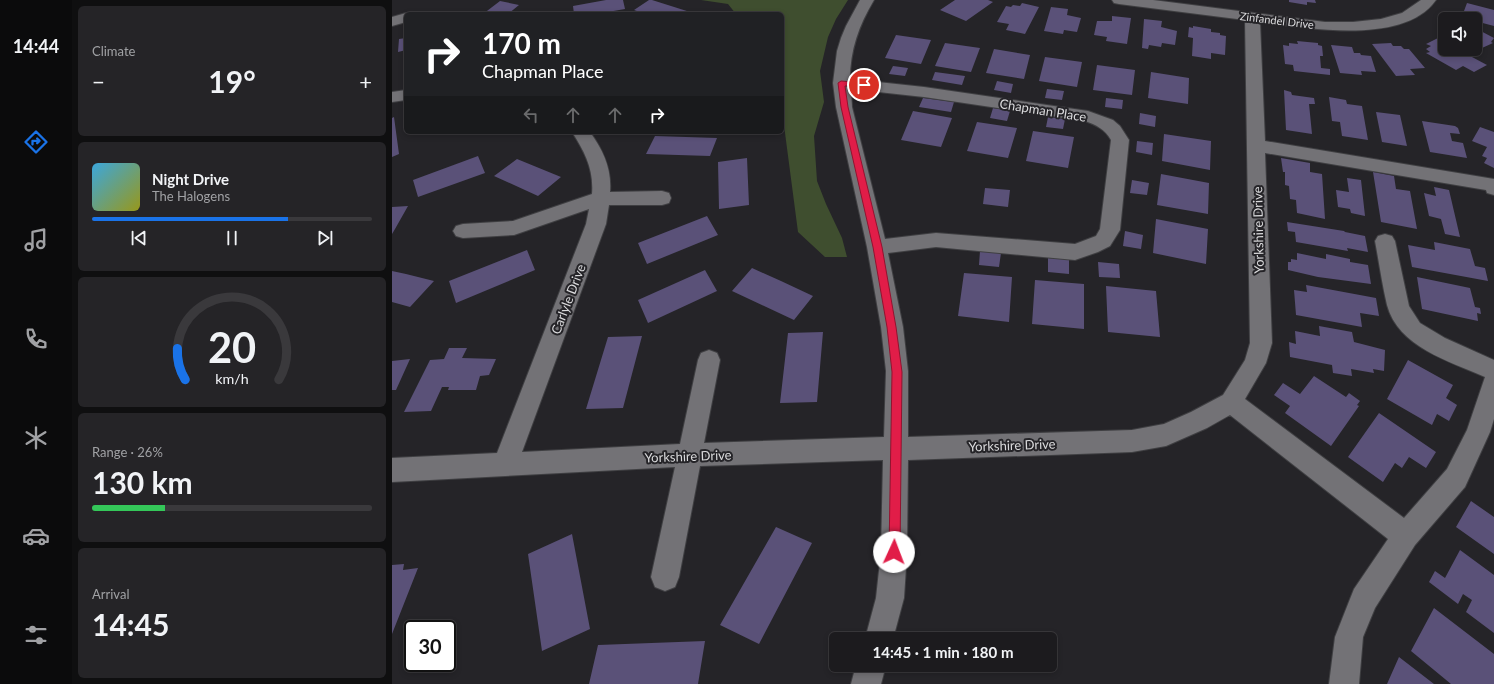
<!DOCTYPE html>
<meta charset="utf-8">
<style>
:root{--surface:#1c1b1e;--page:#252427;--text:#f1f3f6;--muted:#a0a1a4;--line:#3a393c;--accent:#1a73e8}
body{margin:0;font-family:Lato,sans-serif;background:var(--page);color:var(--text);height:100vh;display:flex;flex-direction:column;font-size:15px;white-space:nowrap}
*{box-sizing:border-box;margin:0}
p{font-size:13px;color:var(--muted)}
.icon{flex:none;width:22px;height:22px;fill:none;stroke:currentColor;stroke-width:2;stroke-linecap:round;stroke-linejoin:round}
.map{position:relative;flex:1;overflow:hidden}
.panel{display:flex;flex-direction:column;gap:6px;padding:6px;background:#0f0f10;width:320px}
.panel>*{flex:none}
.banner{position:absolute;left:12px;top:12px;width:380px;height:122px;border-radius:6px;box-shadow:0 2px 6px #0003,0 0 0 1px var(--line);background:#202124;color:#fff;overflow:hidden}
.controls{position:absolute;left:1046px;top:12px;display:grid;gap:8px}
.controls a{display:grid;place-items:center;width:44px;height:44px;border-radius:6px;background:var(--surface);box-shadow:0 2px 6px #0003,0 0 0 1px var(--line);font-size:20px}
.speed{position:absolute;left:12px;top:620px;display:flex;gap:8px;font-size:20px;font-weight:700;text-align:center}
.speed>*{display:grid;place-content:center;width:52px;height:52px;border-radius:50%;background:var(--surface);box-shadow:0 2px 6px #0003,0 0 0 1px var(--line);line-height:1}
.speed .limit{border:2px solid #111;border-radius:6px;background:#fff;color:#111}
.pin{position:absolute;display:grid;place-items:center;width:34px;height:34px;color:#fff;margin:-17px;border:2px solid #fff;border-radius:50%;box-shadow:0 1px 4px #0007}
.me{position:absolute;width:44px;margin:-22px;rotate:2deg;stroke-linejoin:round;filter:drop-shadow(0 0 3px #0008)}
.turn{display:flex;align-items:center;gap:14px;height:84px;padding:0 12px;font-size:18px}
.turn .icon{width:52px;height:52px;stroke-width:2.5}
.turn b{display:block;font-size:28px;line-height:34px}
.lanes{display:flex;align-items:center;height:38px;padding:0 12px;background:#0003;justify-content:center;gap:20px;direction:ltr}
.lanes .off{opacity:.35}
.big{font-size:30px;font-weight:700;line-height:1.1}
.panel .tile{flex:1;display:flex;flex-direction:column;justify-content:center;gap:6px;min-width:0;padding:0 14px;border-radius:6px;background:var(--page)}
.panel .dial{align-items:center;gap:0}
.dial svg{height:104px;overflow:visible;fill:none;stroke:var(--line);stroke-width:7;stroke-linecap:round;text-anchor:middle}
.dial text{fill:var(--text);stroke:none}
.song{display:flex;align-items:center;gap:12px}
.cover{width:48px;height:48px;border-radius:6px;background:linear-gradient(135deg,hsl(200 70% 55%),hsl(60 70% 35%))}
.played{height:4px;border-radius:2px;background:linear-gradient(90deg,var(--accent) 70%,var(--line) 70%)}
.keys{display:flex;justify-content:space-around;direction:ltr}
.heat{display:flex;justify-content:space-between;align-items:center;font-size:22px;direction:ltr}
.charge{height:6px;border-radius:3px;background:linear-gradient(90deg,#34c759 26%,var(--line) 0)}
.trip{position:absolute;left:437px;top:632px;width:228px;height:40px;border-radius:6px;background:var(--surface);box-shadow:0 2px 6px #0003,0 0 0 1px var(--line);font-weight:700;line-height:40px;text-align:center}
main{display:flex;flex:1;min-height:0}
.tab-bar{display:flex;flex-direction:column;width:72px;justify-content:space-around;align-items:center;background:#0b0b0c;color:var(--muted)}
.tab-bar .icon{width:28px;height:28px}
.tab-bar .on{color:var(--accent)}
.tab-bar b{font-size:18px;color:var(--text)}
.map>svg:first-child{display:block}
.green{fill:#3f4e2f}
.building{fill:#5a5178}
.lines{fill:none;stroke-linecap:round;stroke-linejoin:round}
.minor-casing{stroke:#3f3f42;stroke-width:2}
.minor{fill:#737276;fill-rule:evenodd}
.route{fill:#e11d48;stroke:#92132f}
.labels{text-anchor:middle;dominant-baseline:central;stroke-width:4;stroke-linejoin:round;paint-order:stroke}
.far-street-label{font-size:11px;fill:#dbdbdd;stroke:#252428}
.street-label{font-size:13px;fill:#dbdbdd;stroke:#252428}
</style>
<main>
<nav class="tab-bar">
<b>14:44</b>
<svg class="icon on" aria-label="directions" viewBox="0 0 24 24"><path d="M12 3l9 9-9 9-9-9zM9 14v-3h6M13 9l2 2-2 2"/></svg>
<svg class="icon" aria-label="music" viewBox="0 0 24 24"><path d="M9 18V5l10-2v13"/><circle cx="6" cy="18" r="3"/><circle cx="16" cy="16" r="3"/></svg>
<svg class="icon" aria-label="phone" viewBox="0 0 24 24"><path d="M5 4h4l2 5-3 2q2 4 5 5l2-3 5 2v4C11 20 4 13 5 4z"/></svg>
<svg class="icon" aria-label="climate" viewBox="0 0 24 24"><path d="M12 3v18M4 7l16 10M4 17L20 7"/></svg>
<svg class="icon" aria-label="car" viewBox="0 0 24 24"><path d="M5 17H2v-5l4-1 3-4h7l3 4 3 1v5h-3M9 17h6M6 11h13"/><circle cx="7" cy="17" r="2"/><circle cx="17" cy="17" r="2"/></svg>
<svg class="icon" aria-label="filters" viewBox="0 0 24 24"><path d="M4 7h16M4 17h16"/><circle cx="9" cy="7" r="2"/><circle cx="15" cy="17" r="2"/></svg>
</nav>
<section class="panel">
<div class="tile"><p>Climate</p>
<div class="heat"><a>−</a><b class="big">19°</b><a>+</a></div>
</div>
<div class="tile">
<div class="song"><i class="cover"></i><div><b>Night Drive</b><p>The Halogens</p></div></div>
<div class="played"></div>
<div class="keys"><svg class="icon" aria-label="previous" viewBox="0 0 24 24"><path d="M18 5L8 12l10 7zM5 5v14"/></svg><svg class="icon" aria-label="pause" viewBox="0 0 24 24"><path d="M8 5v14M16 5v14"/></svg><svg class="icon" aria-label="next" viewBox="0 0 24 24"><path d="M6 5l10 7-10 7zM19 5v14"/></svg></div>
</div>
<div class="tile dial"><svg viewBox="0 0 100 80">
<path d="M14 69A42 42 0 1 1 86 69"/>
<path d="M14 69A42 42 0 0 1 8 45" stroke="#1a73e8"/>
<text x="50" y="56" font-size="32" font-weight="700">20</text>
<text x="50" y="72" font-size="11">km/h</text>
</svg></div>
<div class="tile"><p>Range · 26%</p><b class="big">130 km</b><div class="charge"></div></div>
<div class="tile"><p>Arrival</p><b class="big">14:45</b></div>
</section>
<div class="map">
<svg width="1102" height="684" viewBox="0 0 1102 684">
<rect width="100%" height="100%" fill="#252428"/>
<path class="green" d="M309,0h147l-12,19 -8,18 -8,34 4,31 -10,34 3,45 9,23 16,34 5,19h-22l-27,-25 -16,-122v-96h-46l-8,-10z"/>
<path class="building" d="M214,0h17l2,9 -29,5h-22l-1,-8z
M257,0h3l38,12 -3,2h-42l-11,-4z
M563,0h33l5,2 -27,19 -26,-11z
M897,0h26l1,3 -9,-1v3l-18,-3z
M108,1l19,4 -11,9h-25z
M630,3l17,4 -14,27 -19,-4 3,-6 -12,-2 9,-16 5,1 2,-2 7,1z
M1075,3l27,7v16l-19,-5v-2h-5v-2l-3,-1 1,-4 -4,-1z
M659,7l17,2 -1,6 14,3 -4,14 -13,-2 -1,4 -19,-3z
M720,16l19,2 -4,26 -21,-3 1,-4 -13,-2 3,-14h15z
M752,19l18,2 -1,6 16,4 -2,14 -13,-2 -1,4 -12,-2 -1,4 -6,-1z
M801,26l18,3v3l9,1v2l6,1 -1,19 -14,-2v6l-19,-3 1,-18 -5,-1 1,-10 4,1z
M1083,28l19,10 -3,4 2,1 -11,5h-3l-4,1z
M504,35l35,5 -10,24 -36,-6z
M14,38v12l-8,2 1,-13z
M1046,38l7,1v10h12l30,16 -13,7 -11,-6 -7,4 -30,-17 4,-1 -4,-3 5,-3 -5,-2z
M905,41l21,2v2l4,1 1,10h-3l1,12 9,1v6l-36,-4 -1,-6 -8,-1 -2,-19 6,1v-3l9,1z
M553,43l35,5 -9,24 -36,-6z
M999,43l2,3h8l3,3h5l16,19 -15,1 5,6 -19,1 -24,-32z
M939,45l21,2 2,6h6l1,2 10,1 5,16 -15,-1 1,4 -22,-2z
M602,49l36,6 -6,24 -38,-6z
M653,57l37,5 -5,25 -38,-6z
M705,65l38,5 -3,25 -39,-5z
M501,66l15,2 -3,8 -16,-2z
M543,72l30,4 -3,9 -30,-5z
M759,72l38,6 -1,26 -40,-6z
M605,81l16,3 -2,9 -17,-3z
M655,89l17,2 -2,9 -17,-2z
M892,90l7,2 1,3 22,3 1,6h-6l3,30 -26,-4z
M937,97l17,3 1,4 15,2 6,34 -26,-4 -2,-14 -8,-1z
M531,98l31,4 -3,10 -32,-5z
M714,98l17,2 -1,9 -17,-2z
M601,108l17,3 -3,10 -17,-3z
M521,111l39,7 -11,29 -40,-7z
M984,112l24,3 7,31 -25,-4z
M748,113l16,3 -1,11 -16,-3z
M2,117l5,37 -7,3v-39z
M656,117l17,2 -2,10 -17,-2z
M1030,121l33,5 3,2 2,6 -10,-1 2,8 11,2 4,15 -37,-6z
M585,122l40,6 -9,30 -41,-7z
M1088,127l14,5v36l-10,-5 3,-5 -5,-2 5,-9 -15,-6z
M641,131l41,6 -6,31 -42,-7z
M772,134l47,7 -1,29 -48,-9z
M263,136l62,2 -7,18 -64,-2z
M745,141l16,2 -1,12 -16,-3z
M86,156l7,17 -67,24 -5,-17z
M355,158l2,47 -30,4 -1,-47z
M889,158l29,5v9l12,2 3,45 -28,-6 -1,-13 -6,-1 -1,-13 -4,-1v-13h-2z
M125,159l44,18 -23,19 -44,-20z
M981,172l21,4 2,13 14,2 7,38 -36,-7z
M769,174l48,9 -1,31 -51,-9z
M955,178l14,2 4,36 -14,-3 -1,-4 -12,-2 -2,-17 13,2z
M740,180l17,3 -2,12 -17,-2z
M1042,187l15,3 11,47 -15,-3 -4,-15 -12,-3 -5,-23 12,3z
M593,188l25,2 -2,17 -25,-3z
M16,206l-13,23 -3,5v-27z
M315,216l11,19 -71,29 -9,-21z
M764,219l52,10 -2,35 -53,-11z
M895,222l57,9 1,1 20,4 3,16 -21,-4 1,3 -52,-9 -1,-10 -7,-1z
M733,231l18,4 -2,14 -18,-3z
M1042,242l36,7 5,17 10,2 3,13 -76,-14 -4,-22 27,5z
M135,250l8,20 -79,33 -7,-22z
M588,251l21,2 -2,14 -20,-2z
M905,253l29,6v-5l24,5v3l18,3 3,19 -53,-7 -30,-7v-8h3v-3l6,1z
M656,258l21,1v15l-21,-2z
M706,262l21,2 1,14 -21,-1z
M360,268l29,13 32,15 -19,24 -62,-29z
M313,270l12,21 -69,32 -10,-23z
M0,271l14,3 28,7 -24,26 -18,-5z
M572,273l48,4 -3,45 -51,-6z
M1025,277l53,11 5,19 5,1 1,6 -4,-1 1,8 -56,-12z
M643,280l49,4v45l-52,-5z
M914,285l70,13 3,18 -19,-3 2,14 -66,-12 -2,-25 13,2z
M714,286l50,5 4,46 -52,-5z
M927,326l33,6 2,10 31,8 -1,21 -11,-2 1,4 -23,-4 1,7 -19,-3 -1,-8 -42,-8 -1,-15 7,2 -1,-13 25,5z
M431,332l-6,70 -37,1 8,-70z
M250,336l-19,72 -37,1 22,-72z
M57,348h18l-5,10 34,1 -7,16 -9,1 -4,14h-28l1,-3h-7l-11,24 -27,1 26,-52 14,-1z
M18,359l-14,31h-4v-29z
M1016,360l45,25 -7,13 11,7 -8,16 -12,-7 -5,11 -45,-26z
M922,376l32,21 3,-4 11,8 -3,4 2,1 -28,40 -46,-33 5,-7 -16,-11 9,-12 17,11z
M987,413l57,39 -10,16 -17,-11 -7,11 -7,-5 -12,19 -35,-25z
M1079,501l23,16v37l-38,-27z
M384,527l36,16 -53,101 -39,-19z
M180,534l18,95 -48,22 -14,-97z
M1068,550l34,25v58l-28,-21 6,-12 -9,-6 -5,10 -29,-22 6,-11 10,7z
M12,564l-1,6 15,-2 -26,66v-69z
M1042,608l60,46v30h-43l-40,-33z
M313,641l-7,43h-109l9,-39z
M1007,657l35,27h-47z"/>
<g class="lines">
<defs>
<path id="minor" d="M468,0h14c-15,25 -24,50 -24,79l74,8 164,24 25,9 7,6 9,14 -9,90 -10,16 -12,6 -23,8 -139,-13 -48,6 15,74 5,44v66l224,-7 32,-6 27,-12 32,-17 22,-35 5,-17 -5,-323 -126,-16 -5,-1 -2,-3h41l172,22h28l28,-3 21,-6 19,-13h15c-32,46 -130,28 -176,22l5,119 229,38v16l-7,-2 -1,-3 -221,-37 7,190 -6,20 -21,36 159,119 43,-49 20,-39 18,-53c-36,-16 -87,-30 -98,-72 -5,-21 -8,-43 -12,-64l3,-5 7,-2 7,2 3,5 14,65 11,17 25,15 49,22v59l-4,13 -25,55 -50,58 -40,63 -12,29 -4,47h-30l6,-47 15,-38 4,-10 34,-50 -158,-124 -23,13 -41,18 -34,6 -224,8 -1,92 -3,46 -11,41h-28l11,-41 5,-46 2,-92 -183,6 -21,111 -4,10 -10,4 -10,-4 -4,-10 24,-110 -283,15v-24l105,-5 89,-229 3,-15 -75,26 -51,3 -7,-2 -3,-5 3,-5 7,-2 50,-3 79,-27c2,-24 -7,-42 -20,-62h18c13,18 22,37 20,60l52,-1 7,2 2,5 -2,5 -7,2h-53l-3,19 -84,228 158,-8 18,-84 3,-7 8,-3 8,3 3,7 -16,83 180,-6 2,-66 -5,-44 -14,-80 -31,-140 -3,-24 4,-32 4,-13 5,-12zM459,89l73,8 161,24c11,4 20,8 26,19l-11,89 -4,7 -21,8 -139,-11 -51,6 -33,-132z
M14,13l5,1h-5v8l-14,4v-9z
M14,90v10l-14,2v-10z
M464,665h30l-5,19h-30z"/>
</defs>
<use href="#minor" class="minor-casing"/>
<use href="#minor" class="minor"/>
</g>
<path class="route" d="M449,81l23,2 3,2 -3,2 -19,-1 3,21 34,140 14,80 6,45 -2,180 -2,4 -4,1 -4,-1 -1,-4 3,-180 -5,-45 -14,-80 -32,-140 -3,-24z"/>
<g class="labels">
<g class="far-street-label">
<text transform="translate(885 20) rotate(7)">Zinfandel Drive</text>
</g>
<g class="street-label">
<text transform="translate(651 110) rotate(9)">Chapman Place</text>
<text transform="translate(866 230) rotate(-91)">Yorkshire Drive</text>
<text transform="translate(176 299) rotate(-69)">Carlyle Drive</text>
<text transform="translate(620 445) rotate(-2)">Yorkshire Drive</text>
<text transform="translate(296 456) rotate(-2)">Yorkshire Drive</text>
</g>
</g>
</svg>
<div class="controls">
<a><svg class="icon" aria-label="sound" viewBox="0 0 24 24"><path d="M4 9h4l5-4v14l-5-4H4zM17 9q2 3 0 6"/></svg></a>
</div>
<div class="speed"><div class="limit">30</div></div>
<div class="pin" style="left:472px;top:85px;background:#d93025"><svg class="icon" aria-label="arrive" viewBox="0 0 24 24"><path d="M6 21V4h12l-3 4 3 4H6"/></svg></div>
<svg class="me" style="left:502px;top:552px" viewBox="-20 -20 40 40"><circle r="19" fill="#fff"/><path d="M0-13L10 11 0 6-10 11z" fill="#e11d48"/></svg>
<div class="trip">14:45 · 1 min · 180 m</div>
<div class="banner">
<div class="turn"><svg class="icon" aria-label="right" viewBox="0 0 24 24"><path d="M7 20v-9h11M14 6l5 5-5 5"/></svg><div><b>170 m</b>Chapman Place</div></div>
<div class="lanes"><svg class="icon off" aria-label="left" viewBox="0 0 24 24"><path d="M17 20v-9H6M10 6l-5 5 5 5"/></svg><svg class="icon off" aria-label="ahead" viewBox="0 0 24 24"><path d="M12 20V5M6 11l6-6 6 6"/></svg><svg class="icon off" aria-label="ahead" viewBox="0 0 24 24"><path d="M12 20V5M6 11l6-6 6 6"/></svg><svg class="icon" aria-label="right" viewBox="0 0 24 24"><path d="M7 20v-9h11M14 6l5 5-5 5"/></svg></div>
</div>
</div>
</main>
